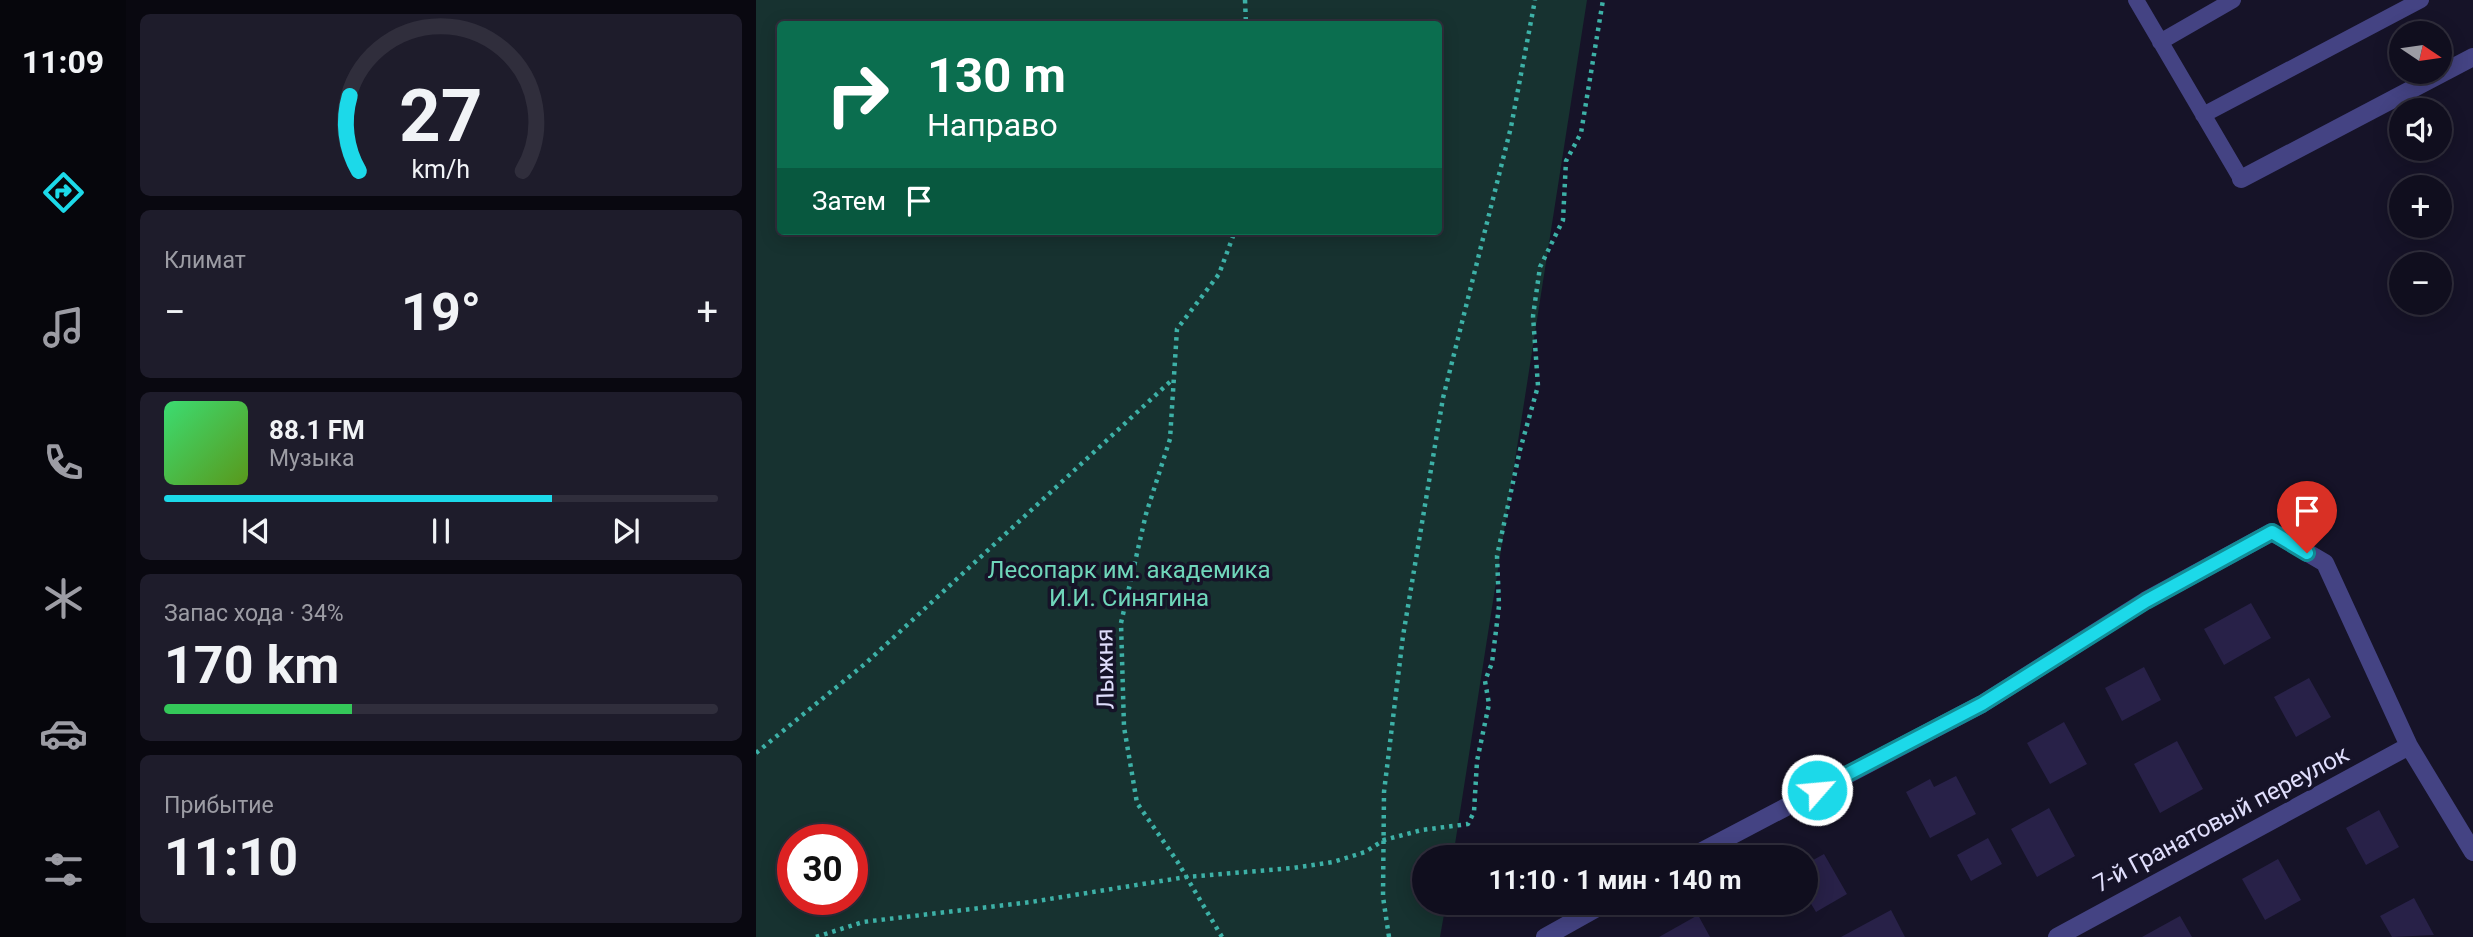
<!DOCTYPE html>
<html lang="ru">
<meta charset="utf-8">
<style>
:root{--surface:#100e1e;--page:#1e1c2b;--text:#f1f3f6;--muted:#9c9ca4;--line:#302e3c;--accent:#1cd9e9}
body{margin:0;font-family:Roboto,sans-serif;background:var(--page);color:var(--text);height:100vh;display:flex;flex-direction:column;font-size:26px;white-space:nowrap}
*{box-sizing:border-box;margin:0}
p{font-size:23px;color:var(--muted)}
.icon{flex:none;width:38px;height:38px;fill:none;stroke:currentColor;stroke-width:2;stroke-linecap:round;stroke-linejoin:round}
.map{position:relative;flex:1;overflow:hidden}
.drawer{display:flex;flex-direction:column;gap:14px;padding:14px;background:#090810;width:630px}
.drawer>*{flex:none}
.guide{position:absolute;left:21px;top:21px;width:665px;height:214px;border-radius:7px;box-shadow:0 4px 18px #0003,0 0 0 2px var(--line);background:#0b6e4f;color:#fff;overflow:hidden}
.needle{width:46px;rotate:103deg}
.buttons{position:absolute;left:1633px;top:21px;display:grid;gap:14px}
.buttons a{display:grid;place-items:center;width:63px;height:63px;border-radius:50%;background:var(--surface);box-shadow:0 4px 18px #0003,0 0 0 2px var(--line);font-size:35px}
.speed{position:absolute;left:21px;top:824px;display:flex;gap:14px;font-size:35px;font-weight:700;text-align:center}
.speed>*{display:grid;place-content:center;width:91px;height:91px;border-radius:50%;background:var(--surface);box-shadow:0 4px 18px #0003,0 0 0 2px var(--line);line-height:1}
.speed .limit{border:10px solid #d22;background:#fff;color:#111}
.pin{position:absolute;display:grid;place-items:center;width:60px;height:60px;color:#fff;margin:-72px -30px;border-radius:50% 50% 50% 0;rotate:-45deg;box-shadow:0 0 7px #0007}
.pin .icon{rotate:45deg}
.me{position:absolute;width:77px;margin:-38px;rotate:63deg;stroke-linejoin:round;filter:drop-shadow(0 0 5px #0008)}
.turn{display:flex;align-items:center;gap:24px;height:147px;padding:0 35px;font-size:32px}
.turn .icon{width:91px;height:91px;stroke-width:2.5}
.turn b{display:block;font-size:49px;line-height:60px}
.then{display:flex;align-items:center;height:66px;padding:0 35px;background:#0003;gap:14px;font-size:26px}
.big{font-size:52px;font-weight:700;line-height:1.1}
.drawer .card{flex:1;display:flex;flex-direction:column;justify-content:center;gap:10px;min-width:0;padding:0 24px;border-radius:10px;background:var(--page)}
.drawer .dial{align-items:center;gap:0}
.dial svg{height:182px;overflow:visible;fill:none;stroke:var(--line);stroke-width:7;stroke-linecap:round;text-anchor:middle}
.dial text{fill:var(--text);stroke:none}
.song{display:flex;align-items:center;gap:21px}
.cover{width:84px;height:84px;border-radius:10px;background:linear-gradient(135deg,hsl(140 70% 55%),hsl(90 70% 35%))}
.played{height:7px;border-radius:4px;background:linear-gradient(90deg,var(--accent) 70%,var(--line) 70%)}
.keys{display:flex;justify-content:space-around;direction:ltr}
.heat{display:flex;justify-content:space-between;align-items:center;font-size:38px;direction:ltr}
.charge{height:10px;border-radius:5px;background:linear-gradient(90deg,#34c759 34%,var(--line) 0)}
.trip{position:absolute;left:656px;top:845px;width:406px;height:70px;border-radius:35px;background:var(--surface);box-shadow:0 4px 18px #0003,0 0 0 2px var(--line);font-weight:700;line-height:70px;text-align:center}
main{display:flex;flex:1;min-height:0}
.tab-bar{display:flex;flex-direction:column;width:126px;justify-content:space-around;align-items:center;background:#06060c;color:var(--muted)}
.tab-bar .icon{width:49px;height:49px}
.tab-bar .selected{color:var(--accent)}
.tab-bar b{font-size:32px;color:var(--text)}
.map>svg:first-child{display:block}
.green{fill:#173230;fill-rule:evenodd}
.building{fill:#282148}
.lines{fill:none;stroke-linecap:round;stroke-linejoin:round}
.path{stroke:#3db1a7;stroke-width:4.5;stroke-dasharray:3.5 5;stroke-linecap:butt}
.service{stroke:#444383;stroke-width:16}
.minor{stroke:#444383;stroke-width:18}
.route-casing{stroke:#128d97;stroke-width:18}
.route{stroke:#1cd9e9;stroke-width:12}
.labels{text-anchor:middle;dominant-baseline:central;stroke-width:7;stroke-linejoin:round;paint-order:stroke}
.park-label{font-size:24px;fill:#6fd6ba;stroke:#161328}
.street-label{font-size:24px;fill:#e0defc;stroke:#161328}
</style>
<main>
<nav class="tab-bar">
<b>11:09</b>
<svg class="icon selected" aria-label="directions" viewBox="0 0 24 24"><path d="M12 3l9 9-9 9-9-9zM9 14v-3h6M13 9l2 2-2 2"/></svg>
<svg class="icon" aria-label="music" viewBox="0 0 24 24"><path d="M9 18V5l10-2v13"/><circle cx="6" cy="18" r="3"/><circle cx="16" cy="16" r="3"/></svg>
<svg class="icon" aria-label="phone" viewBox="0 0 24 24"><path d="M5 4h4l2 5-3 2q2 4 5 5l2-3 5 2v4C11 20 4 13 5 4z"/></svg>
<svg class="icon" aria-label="climate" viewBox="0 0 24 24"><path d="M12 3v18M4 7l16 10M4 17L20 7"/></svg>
<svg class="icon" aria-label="car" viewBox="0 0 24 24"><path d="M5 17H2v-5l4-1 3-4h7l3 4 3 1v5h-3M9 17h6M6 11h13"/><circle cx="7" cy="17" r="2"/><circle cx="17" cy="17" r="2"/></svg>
<svg class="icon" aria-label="filters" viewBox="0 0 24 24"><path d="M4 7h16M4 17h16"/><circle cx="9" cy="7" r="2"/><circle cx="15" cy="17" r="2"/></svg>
</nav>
<section class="drawer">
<div class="card dial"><svg viewBox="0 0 100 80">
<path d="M14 69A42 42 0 1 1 86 69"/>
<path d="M14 69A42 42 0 0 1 10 36" stroke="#1cd9e9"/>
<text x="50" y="56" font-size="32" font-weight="700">27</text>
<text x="50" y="72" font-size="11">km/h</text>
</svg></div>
<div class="card"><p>Климат</p>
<div class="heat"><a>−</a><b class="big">19°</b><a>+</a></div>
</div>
<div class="card">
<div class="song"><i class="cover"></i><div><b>88.1 FM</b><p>Музыка</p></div></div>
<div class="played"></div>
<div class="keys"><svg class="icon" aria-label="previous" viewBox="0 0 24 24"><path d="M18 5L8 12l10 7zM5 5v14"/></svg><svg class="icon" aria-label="pause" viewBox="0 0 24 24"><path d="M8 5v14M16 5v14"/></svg><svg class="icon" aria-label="next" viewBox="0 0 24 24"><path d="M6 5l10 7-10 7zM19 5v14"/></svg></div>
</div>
<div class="card"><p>Запас хода · 34%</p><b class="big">170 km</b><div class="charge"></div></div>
<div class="card"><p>Прибытие</p><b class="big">11:10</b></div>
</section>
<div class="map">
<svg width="1717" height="937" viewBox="0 0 1717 937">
<rect width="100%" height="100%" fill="#161328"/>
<path class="green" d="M0,0h831l-134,857 -29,1v45h22l-6,34h-684zM24,24h658v207h-658zM37,840h59v60h-59z"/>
<path class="building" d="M1495,603l20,35 -47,27 -20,-36z
M1388,667l17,33 -39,21 -17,-33z
M1553,678l22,39 -35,20 -22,-40z
M1308,722l23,42 -37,20 -23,-41z
M1421,741l26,48 -43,24 -26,-49z
M1200,776l20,38 -46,24 -24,-46 24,-13 4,8z
M1293,808l26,48 -38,21 -26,-48z
M1623,810l20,37 -33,18 -20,-37z
M1232,838l14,26 -31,17 -14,-26z
M1068,854l23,40 -31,18 -6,-10 -28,15 -7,-14h31v-39z
M1522,859l23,41 -36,20 -23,-41z
M1658,898l20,37 -42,2 -12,-21z
M1135,910l14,27h-64z
M942,915l12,22h-51z
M1424,916l12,21h-50z"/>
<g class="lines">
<path class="path" d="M489,0l1,24
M0,753l110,-90 307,-284
M60,937l47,-15 168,-20 155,-25 107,-9 40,-6 32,-10 19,-12 38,-10 46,-6 6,-12 3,-51 12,-57 -4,-23 7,-18 7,-57 -2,-50 23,-106 18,-64 -5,-70 7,-49 23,-47 3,-59 15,-28 22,-133
M466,937l-45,-76 -40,-58 -13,-76 -3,-104 25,-109 24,-75 7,-110 42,-55 16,-43
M633,937l-6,-40 1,-105 19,-156 40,-238 68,-271 24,-127"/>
<path class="service" d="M1380,0l105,179
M1404,42l73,-42
M1447,115l218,-115"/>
<path class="minor" d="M1485,179l232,-122
M933,858l293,-154 163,-103 127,-69 53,31 84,183 64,106
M789,937l61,-34
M1301,937l352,-191"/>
</g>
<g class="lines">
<defs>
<path id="route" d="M1061,790l165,-86 164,-103 126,-69 35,21"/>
</defs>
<use href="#route" class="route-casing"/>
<use href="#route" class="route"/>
</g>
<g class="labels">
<g class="park-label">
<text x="373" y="570">Лесопарк им. академика<tspan x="373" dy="28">И.И. Синягина</tspan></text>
</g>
<g class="street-label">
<text transform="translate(349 669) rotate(-91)">Лыжня</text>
<text transform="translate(1465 819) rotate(-28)">7-й Гранатовый переулок</text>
</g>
</g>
</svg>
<div class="buttons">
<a><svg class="needle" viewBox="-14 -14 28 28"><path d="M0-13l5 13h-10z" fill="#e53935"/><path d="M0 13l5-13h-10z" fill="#9c9ca4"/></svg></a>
<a><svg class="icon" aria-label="sound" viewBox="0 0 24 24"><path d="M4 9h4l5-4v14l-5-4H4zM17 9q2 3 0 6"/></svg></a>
<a>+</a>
<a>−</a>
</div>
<div class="speed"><div class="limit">30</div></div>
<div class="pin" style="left:1551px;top:553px;background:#d93025"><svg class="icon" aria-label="arrive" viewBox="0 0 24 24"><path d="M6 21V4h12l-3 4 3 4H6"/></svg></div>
<svg class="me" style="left:1061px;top:790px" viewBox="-20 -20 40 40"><circle r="17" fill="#1cd9e9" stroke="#fff" stroke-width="3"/><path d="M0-11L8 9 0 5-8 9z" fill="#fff"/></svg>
<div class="trip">11:10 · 1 мин · 140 m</div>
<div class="guide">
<div class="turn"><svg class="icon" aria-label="right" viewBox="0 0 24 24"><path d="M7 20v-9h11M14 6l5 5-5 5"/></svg><div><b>130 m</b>Направо</div></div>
<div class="then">Затем<svg class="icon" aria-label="arrive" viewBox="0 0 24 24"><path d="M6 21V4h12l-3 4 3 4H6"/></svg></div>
</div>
</div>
</main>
